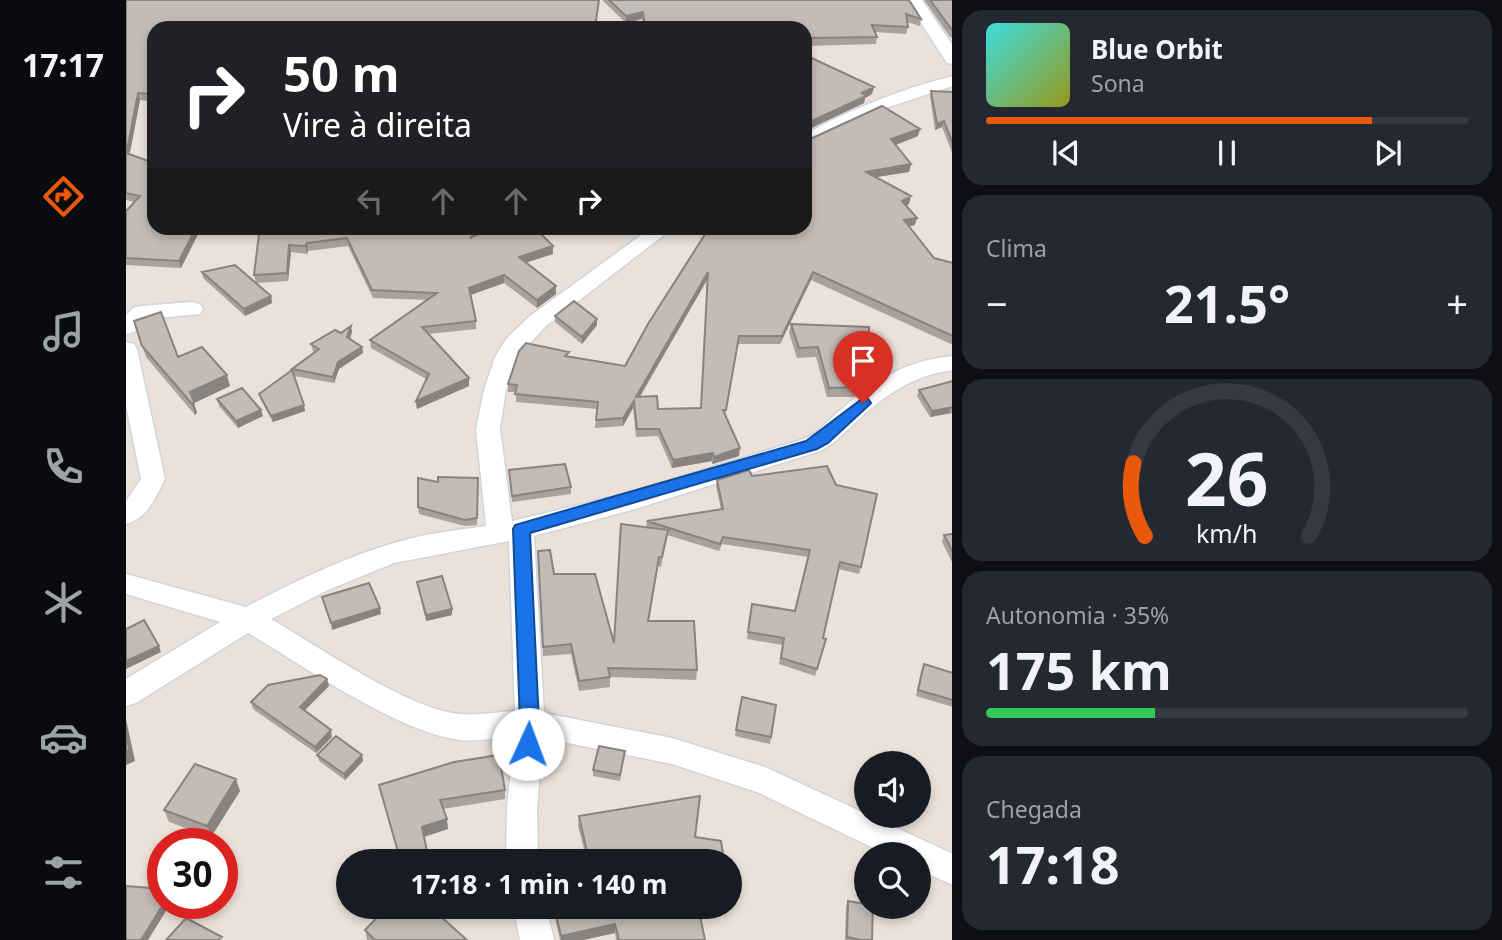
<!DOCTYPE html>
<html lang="pt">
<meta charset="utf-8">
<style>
:root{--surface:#171b24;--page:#242831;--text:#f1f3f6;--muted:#9ea1a6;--line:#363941;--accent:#ea580c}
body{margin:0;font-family:"Noto Sans",sans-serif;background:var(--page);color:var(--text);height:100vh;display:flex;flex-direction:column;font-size:26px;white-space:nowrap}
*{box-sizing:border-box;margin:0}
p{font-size:23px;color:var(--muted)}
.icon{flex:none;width:38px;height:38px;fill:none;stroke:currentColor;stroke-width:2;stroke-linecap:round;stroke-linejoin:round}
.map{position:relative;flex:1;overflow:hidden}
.drawer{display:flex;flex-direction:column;gap:10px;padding:10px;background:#0d0f14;width:550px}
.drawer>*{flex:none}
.banner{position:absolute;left:21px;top:21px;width:665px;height:214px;border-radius:21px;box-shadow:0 4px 10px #0003;background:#202124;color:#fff;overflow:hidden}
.controls{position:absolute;left:728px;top:751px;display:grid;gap:14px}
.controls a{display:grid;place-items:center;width:77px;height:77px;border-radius:50%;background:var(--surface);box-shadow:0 4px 10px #0003;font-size:35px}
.speed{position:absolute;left:21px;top:828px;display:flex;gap:14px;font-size:35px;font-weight:700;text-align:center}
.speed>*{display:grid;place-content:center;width:91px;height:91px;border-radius:50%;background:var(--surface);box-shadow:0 4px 10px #0003;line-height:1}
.speed .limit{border:10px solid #d22;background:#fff;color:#111}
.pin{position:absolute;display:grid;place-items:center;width:60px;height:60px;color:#fff;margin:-72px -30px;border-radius:50% 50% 50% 0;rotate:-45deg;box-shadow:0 0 7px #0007}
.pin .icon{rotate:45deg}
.me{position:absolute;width:77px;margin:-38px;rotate:2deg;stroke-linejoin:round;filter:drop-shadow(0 0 5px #0008)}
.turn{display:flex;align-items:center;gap:24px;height:147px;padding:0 21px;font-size:32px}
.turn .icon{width:91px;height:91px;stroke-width:2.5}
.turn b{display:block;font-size:49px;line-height:60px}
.lanes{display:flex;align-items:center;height:66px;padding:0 21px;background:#0003;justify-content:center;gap:35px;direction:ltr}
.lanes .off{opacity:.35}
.big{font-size:52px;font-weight:700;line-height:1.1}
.drawer .widget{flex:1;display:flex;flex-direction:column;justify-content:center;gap:10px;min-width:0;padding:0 24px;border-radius:21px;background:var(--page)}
.drawer .dial{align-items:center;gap:0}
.dial svg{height:182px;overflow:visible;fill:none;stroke:var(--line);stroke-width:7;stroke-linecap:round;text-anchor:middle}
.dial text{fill:var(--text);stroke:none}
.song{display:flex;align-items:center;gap:21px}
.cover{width:84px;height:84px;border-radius:10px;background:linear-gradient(135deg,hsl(180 70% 55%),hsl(60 70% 35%))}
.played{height:7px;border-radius:4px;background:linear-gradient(90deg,var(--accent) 80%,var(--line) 80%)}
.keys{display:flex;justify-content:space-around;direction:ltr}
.heat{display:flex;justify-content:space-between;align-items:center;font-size:38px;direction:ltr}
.charge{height:10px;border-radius:5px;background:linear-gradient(90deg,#34c759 35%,var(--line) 0)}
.trip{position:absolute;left:210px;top:849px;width:406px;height:70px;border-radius:35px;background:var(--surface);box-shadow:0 4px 10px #0003;font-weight:700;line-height:70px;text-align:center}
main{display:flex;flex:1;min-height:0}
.tab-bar{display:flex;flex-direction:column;width:126px;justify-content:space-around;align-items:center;background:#090b0e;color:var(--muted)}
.tab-bar .icon{width:49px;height:49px}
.tab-bar .current{color:var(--accent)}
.tab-bar b{font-size:32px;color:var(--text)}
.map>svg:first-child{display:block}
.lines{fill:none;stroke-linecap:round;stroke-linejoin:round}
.minor-casing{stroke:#ced4e1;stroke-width:3}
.minor{fill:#fff;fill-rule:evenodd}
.wall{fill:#a8a19c;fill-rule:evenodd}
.shaded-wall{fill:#88837f}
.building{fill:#c3bbb5;stroke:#88837f;stroke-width:2;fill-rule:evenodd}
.route{fill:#1a73e8;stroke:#114b97;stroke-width:2}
</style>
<main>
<nav class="tab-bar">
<b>17:17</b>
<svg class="icon current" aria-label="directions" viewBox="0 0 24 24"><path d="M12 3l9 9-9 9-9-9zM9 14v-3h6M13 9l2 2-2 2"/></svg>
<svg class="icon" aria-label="music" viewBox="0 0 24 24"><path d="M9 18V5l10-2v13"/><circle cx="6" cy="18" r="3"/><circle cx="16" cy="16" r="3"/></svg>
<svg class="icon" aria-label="phone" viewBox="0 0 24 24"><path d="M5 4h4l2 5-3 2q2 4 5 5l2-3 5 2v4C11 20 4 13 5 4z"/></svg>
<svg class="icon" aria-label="climate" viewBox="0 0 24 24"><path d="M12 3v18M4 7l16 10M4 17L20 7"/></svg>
<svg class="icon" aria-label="car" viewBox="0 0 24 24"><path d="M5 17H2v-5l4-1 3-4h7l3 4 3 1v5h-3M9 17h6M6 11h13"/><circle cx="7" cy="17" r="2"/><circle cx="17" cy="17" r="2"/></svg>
<svg class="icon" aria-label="filters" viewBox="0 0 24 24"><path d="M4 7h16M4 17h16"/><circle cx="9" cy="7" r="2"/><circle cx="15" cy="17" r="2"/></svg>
</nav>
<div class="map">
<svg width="827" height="940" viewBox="0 0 827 940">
<rect width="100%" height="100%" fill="#ebe1d8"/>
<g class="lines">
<defs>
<path id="minor" d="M780,0h16l31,46v18l-6,-1z
M827,76v10l-70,23 -78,37v-12c47,-25 95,-45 148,-58z
M525,228h22l-127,98 -29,31 -11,33 -6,39 12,92 120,-29 172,-53 10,-5c44,-40 77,-72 139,-78v14c-39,5 -67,24 -95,50 -12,11 -23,24 -38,31l-188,59 -98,26 10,177 128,25 93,29 188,87v31l-34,-15v-16h-33l-129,-62 -85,-28 -129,-26 -6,70 1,53h-32l1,-53 7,-71c-17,1 -37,5 -54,3 -63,-8 -156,-74 -212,-107l-112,70 -10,3v-27l94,-57 -94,-28v-20l120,33c50,-26 101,-51 155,-66 28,-8 57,-11 85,-15l-10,-97 8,-39 11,-33 12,-19 23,-22zM383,541l6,170c-18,1 -37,5 -55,3 -51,-4 -142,-68 -189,-95l57,-29 66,-27z
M66,302l8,2 3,5 -3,5 -53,5 -13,13 -8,2v-19l7,-7 8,-2z
M0,342l8,2 3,5 28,130c-10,19 -17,39 -39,45v-23l15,-22 -15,-74z
M387,906h33l8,34h-34z"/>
</defs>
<use href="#minor" class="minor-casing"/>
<use href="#minor" class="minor"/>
</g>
<path class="wall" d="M0,0l28,28v74l-14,-2 -10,52 -2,1 26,75h49l-3,2 -19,38 -55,-3v-54l8,-9 -8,-2z
M476,0h307l12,19 -1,7 -13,-4 1,5 -2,7 -31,-2 2,5 -1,7 -71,2v-18h-162l-1,-9 -16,4z
M798,0h29v38l-3,-1z
M679,55l67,39 -7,4 -1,5 -59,28 1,10 112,-5 -22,9 15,19 -2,8 -33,5 33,27 -3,2 9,19 -6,1 25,32 19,5v82l-142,-65 -31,64h-42l-13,71 14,41 -27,8v-3l-40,7 -14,-32 -22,1 -3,-29 -10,18 -28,2 2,-19 -81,-7v-10h-8v-8l61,-27 56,9 84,-138h96zM581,280l-6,128 -43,1 -18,-12z
M805,91l22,1v63l-11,-28 -7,3 -5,-33z
M139,228h219l-5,6 74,12v8l-27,8 30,32 -19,14 -33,-25 -33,12 5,26v8l-48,5 41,52 -52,23 -1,-8 10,-22 -55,-31 -1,-8 57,-40 -54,-2 -25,-52 -40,5 -1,3 -16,-2 -3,29 -32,2 -2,-8z
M76,272l69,24 1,7 -27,13 -42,-38z
M429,316l42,9 -15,19 -27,-22z
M8,321l44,36 52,29 -36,17 3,10 -2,2 -49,-58z
M665,324l78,20 -2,10 -15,1 6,37 -5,5h-26l-11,-40 -19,1 -8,-25z
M226,332l-2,7 12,8 1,6 -24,16 -5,14 -40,-7 11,35 -32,11 -12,-22 -2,-6 34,-20 -1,-5 23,-16 -2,-2 -2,-7 30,-11z
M827,381v32l-23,4 -13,-21 2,-6z
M91,399l46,17 -25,12 -19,-22z
M383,470l62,17v7l-59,8z
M626,476l109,91 -2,7 -20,-5 -16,69 3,1 -11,37 -36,-12 3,-19 -35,-6 3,-28h45l13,-54 -86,-13 -3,7 -52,-16 -6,32 -3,-1 -9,55 48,49 -1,10 -86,-3v10l-31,4 -8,-37 -28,2 -5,-105 16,23 60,69 32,-116 1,-6 74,-12 -5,-23 1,-6z
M352,478l-1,47 -12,1 -46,-12 -1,-7 20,-25z
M827,534v30l-11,-22 2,-7z
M291,582l35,27v6l-26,6z
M798,664l29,9v34l-37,-11 5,-25z
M201,679l2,7 -25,25 28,26 -16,16 -63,-44 -2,-7z
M616,697l29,40 -1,7 -35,-8z
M191,755h45l1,6 -18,19 -26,-19z
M498,757l-4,24 -27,-5v-6z
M253,785l126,5v9l-62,10 5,20 -24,8 5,23 -29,1z
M114,791l-29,46 -42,-15 -5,-12z
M453,816l116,21 29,24h-137l-9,-35z
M722,901l24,39h-27l1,-33z
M426,906h146l7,34h-89l-1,-7 -32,7h-23z
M239,930l102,10h-100z"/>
<path class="shaded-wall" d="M517,12l-1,7 -16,4v-7z
M748,87l-2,7 -7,4 -1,5 -59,28v-6z
M12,93l2,7 -10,52 -4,3v-9z
M818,121l-2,6 -7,3 2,-6z
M794,129l-2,7 -28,11 1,-8z
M785,164l-2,8 -45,7 2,-7z
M785,196l-2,8 -9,5 2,-8z
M791,218l-2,7 -13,3 2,-8z
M70,228h7l-3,2 -19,38 -2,-7z
M352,228h6l-14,18v-8z
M181,243l1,8 -1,3 -2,-8z
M163,245l2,7 -3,29 -1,-8z
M427,246v8l-34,11v-8z
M582,272l-1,8 -72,124 1,-7z
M687,272l-2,8 -31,64 2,-8z
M378,275v8l-34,12 -1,-7z
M430,286v8l-19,14v-8z
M145,296l1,7 -27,13 -1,-7z
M471,319v6l-15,19v-7z
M225,326l1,6 -4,12 -1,-7z
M236,347l1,6 -24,16 -5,14 -1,-6 5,-15z
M101,375l3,11 -36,17 3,10 -2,2 -3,-11 -2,-12z
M343,378v8l-52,23 -1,-8z
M734,383l-2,9 -5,5 2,-10z
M508,401l-1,7 -10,18v-8z
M178,405l1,6 -32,11 -2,-6z
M825,407l-2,6 -19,4 2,-6z
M135,410l2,6 -25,12 -2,-7z
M614,448l-1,8 -27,8 2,-7z
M587,453l-1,8 -40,7 1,-8z
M254,608l1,6 -49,16 -1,-7z
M326,609v6l-26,6v-6z
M33,646l2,6 -35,17v-8z
M201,679l2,7 -28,28 -1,-7z
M0,719l9,42 -9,4z
M205,730l1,7 -16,16 -1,-6z
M236,755l1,6 -18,19 -1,-6z
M110,779l4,12 -29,46 -4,-11z
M321,819l1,10 -25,8 -1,-10z
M301,851l2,9 -29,1v-2z
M38,903h7l-23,37h-7z
M489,924v9l-32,7h-22v-4z"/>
<path class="building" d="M0,0h473l-4,28h-441v66l-16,-1 -10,52 -2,1z
M483,0h300l12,19 -15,-5 2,13 -36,-2 5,12 -72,1v-10h-160l-2,-16 -17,4z
M804,0h23v30h-1z
M679,55l69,32 -12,6 4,3 -61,28 1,17 76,-35 38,23 -29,10 20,25 -45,8 45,24 -9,5 15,17 -13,2 30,38 19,5v73l-140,-64 -31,64h-43l-13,74h-3l17,38 -26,9 -1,-4 -40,7 -14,-31h-22l-3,-28 -11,17 -27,2 2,-18 -83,-8 2,-9 -9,-1 11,-33 7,-8 43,9 -4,4 60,10 23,-42 61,-96h96zM582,272l-7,136 -43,1 -1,-13 -21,1z
M805,91l22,1v52l-9,-23 -7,3z
M0,153l28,10v65h42l-17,33 -53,-3v-47l14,-15 -14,-3z
M139,228h213l-8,10 23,-10h42l18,18 -34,11 37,29 -19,14 -33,-25 -35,13 7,33 -54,6 47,51 -53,23 13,-27 -59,-34 67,-47 -65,-3 -25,-52 -40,5 -2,3 -16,-1 -2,28 -33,2 5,-41z
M109,265l36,31 -27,13 -42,-37z
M448,301l23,18 -15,18 -27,-21z
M35,312l17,45 24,-10 25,28 -37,17 4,10 -2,2 -50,-58 -8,-25z
M665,324l78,3v17l-20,1 11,38 -5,4 -26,1 -11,-41 -19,1z
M225,326l-4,11 15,10 -24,15 -5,15 -41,-8 27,-20 -8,-5 24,-14 6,3z
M166,370l12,35 -33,11 -12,-22z
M827,381v26l-21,4 -13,-21z
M116,388l19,22 -25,11 -19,-22z
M439,464l6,23 -59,9 -3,-26z
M701,466l9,19 41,9 -16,73 -21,-5 -17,76 3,1 -9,30 -36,-11 3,-20 -36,-6 4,-28 43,7 15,-61 -87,-13 -3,7 -73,-23 76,-12 -6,-29 32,-10 3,6z
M312,477l40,1 -1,40 -12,2 -47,-13v-29l20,4z
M495,524l47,6 -6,27h-3l-11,64h46l3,49 -89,-2 2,9 -31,4 -8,-37 -28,3 -5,-96 12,-1 4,24h41l19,69z
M827,534v18l-9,-17z
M316,576l10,33 -26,6 -9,-33z
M243,583l11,25 -49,15 -9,-26z
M18,620l15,26 -33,15v-32z
M798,664l29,9v27l-35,-10z
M194,675l7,4 -27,28 31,23 -16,17 -64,-45 17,-17z
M616,697l34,8 -5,32 -35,-7z
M0,732l3,17 -3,2z
M210,736l26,19 -18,19 -27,-19z
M473,746l26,5 -5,24 -27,-5z
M373,755l6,35 -65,10 7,19 -25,8 5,24 -27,8 -21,-74 75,-23z
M69,764l41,15 -29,47 -43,-16z
M574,796l-5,41 26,4 3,20h-135l-10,-45z
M0,886l37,3v14h1l-23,37h-15z
M722,901l18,3v2h7l-1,34h-12l-13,-3z
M262,906h41l38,34h-92l-10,-10z
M428,906h144l7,34h-86l-4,-16 -54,12z
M60,918l36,19 -4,3h-52z"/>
<path class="route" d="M737,398l5,1 3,4 -3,3 -40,37 -11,6 -287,84 9,190 -5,27 -6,2 -7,-2 -3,-6 2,-21 -7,-194 2,-4 291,-84z"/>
</svg>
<div class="controls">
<a><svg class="icon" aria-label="sound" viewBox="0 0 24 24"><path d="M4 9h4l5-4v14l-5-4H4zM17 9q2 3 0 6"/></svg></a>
<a><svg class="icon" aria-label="search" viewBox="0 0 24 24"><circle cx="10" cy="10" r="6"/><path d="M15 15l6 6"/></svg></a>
</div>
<div class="speed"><div class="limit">30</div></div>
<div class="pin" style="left:737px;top:403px;background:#d93025"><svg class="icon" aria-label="arrive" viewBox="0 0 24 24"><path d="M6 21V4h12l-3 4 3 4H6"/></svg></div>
<svg class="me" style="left:402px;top:744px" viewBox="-20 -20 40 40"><circle r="19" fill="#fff"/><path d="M0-13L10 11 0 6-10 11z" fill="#1a73e8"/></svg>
<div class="trip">17:18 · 1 min · 140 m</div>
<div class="banner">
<div class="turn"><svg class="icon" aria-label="right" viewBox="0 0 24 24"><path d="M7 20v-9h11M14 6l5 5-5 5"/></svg><div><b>50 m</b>Vire à direita</div></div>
<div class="lanes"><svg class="icon off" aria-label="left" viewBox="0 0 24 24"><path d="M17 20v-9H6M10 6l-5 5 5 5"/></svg><svg class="icon off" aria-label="ahead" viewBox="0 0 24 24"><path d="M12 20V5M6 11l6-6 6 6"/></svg><svg class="icon off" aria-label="ahead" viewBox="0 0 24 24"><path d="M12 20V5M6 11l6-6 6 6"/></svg><svg class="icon" aria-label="right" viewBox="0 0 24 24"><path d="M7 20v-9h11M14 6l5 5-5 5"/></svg></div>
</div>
</div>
<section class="drawer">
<div class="widget">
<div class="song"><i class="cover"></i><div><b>Blue Orbit</b><p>Sona</p></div></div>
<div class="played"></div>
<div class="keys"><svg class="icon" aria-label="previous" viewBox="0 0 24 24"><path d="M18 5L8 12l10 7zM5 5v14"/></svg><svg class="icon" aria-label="pause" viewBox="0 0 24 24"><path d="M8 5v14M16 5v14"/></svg><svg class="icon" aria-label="next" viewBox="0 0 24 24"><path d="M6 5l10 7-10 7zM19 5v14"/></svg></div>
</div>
<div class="widget"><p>Clima</p>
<div class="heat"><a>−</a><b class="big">21.5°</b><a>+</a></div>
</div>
<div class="widget dial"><svg viewBox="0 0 100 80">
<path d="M14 69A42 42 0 1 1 86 69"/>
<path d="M14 69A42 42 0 0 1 9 37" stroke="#ea580c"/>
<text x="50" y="56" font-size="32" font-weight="700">26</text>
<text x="50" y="72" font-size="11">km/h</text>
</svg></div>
<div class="widget"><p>Autonomia · 35%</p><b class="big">175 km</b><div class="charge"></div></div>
<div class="widget"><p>Chegada</p><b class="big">17:18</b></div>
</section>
</main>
